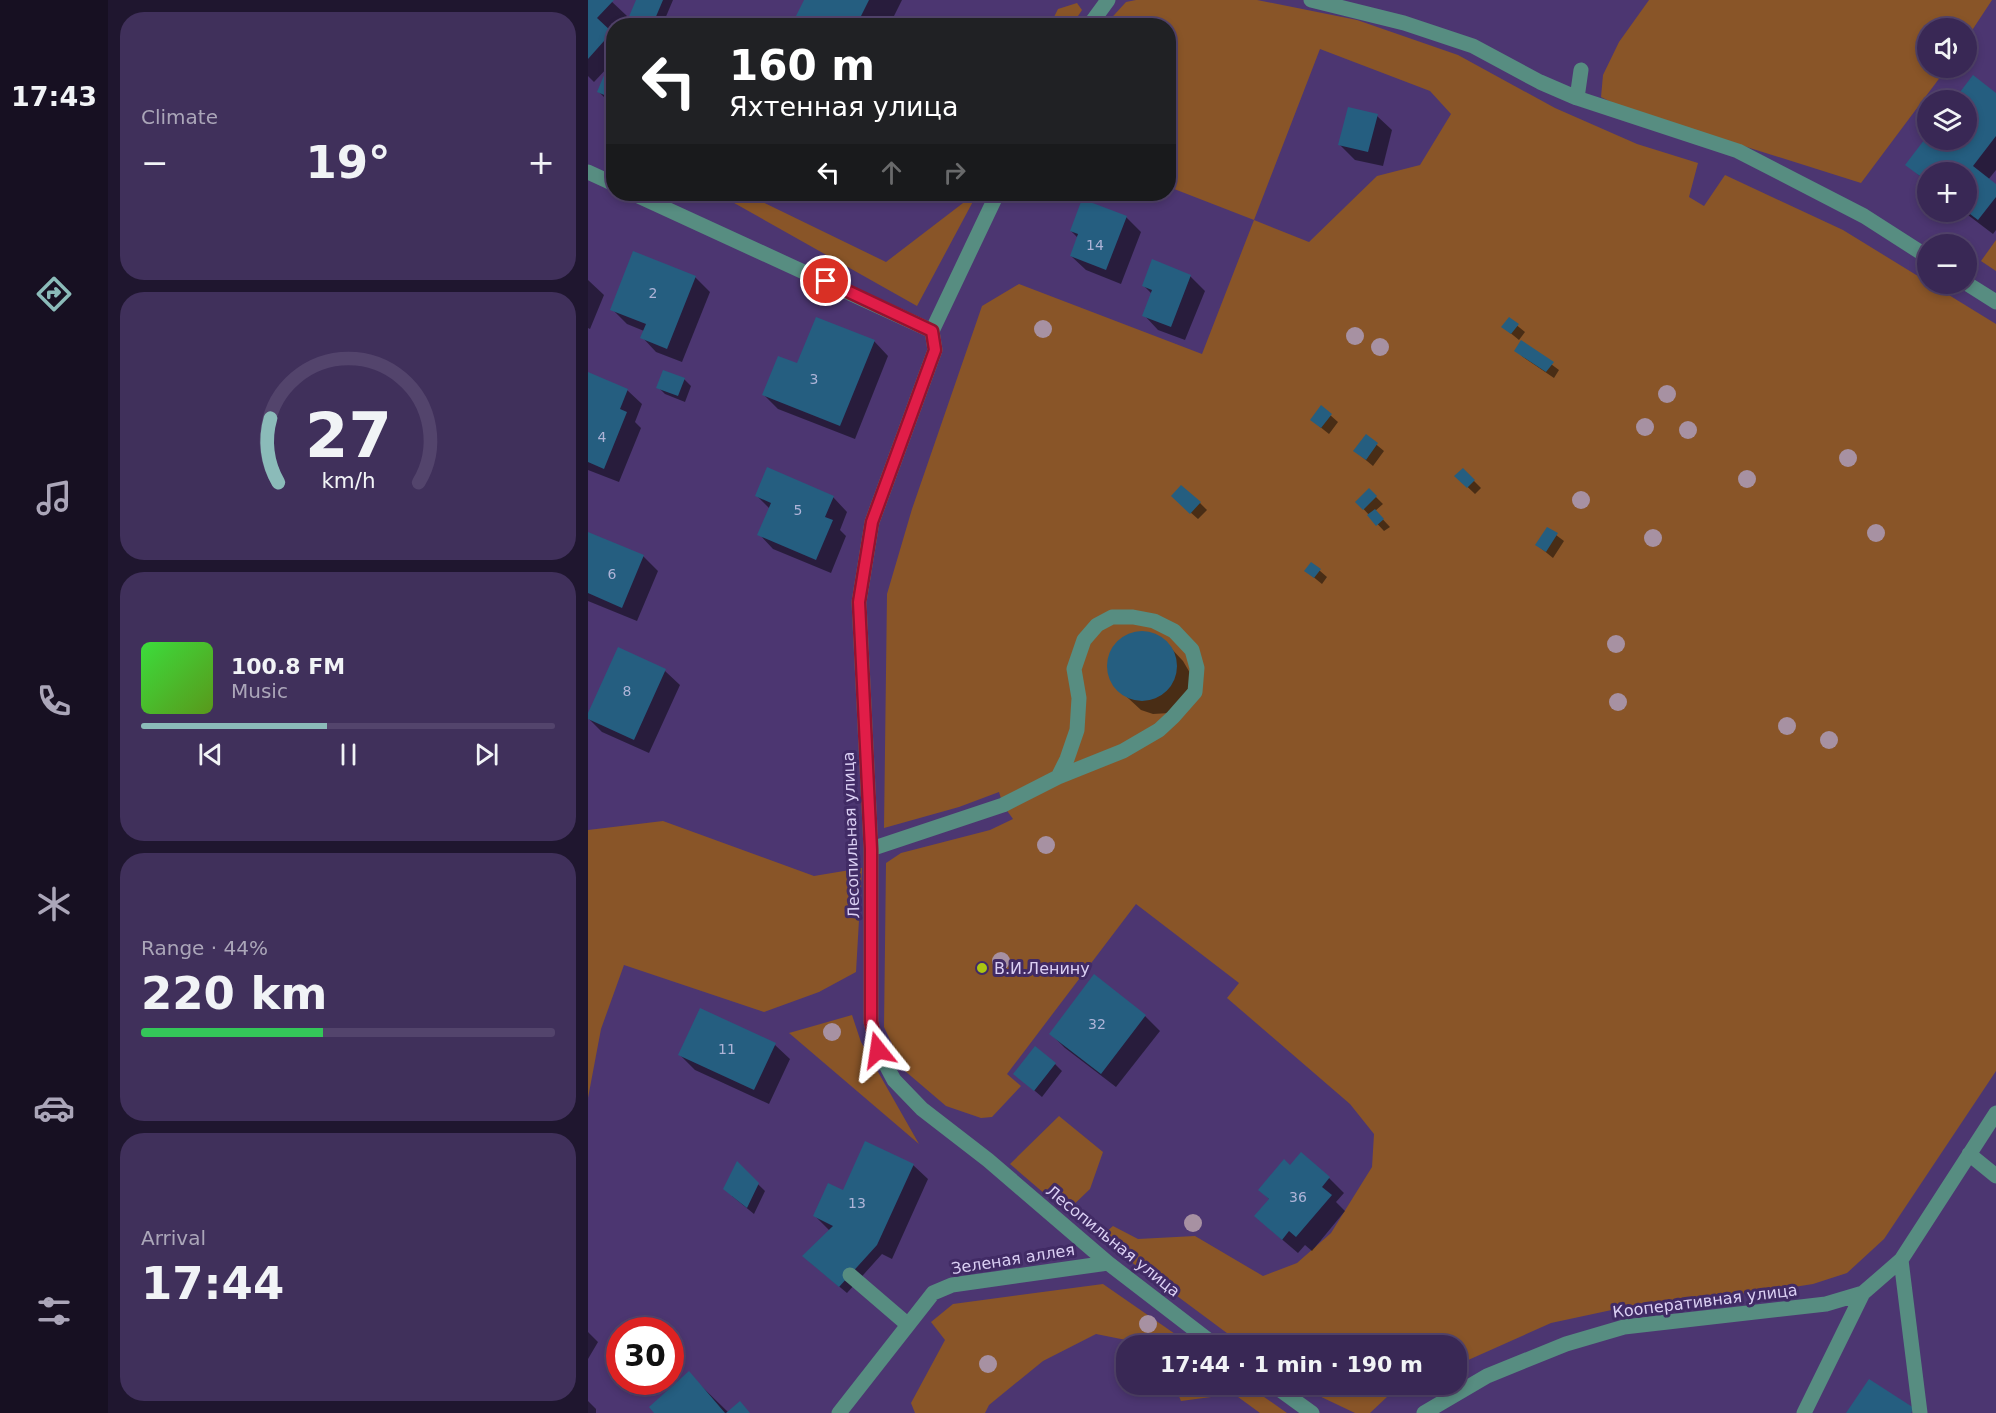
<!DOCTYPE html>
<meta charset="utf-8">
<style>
:root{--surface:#392855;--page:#40305b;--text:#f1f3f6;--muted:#aba6b9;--line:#53446c;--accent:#8bbbb9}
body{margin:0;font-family:"DejaVu Sans",sans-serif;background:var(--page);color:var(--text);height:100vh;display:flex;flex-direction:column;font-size:22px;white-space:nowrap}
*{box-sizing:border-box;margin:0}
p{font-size:20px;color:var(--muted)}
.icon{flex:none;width:33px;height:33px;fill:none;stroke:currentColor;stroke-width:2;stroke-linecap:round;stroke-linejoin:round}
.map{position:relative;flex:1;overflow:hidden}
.details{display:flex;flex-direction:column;gap:12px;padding:12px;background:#1f162f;width:480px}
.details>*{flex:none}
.guide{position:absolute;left:18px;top:18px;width:570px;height:183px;border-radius:24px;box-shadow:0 3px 9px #0003,0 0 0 2px var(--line);background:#202124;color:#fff;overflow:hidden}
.buttons{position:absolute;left:1329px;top:18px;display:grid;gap:12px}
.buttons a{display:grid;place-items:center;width:60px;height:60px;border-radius:50%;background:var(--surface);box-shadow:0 3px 9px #0003,0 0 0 2px var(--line);font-size:30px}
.speed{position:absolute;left:18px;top:1317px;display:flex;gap:12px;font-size:30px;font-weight:700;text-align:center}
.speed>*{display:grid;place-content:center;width:78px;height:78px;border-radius:50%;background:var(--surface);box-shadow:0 3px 9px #0003,0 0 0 2px var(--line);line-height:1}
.speed .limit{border:9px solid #d22;background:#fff;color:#111}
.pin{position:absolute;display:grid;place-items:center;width:51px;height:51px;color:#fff;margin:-26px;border:3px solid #fff;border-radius:50%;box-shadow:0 2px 6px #0007}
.me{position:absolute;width:66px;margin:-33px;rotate:345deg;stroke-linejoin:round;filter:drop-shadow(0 0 4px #0008)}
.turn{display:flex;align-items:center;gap:21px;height:126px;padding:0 24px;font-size:27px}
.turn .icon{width:78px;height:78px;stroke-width:2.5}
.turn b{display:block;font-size:42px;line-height:51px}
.lanes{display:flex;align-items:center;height:57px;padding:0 24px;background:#0003;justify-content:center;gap:30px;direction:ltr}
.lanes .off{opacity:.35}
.big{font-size:45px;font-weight:700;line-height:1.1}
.details .card{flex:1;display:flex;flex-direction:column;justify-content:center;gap:9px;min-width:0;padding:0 21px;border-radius:24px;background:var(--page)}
.details .dial{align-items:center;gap:0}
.dial svg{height:156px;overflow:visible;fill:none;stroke:var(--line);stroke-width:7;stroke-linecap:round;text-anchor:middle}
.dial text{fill:var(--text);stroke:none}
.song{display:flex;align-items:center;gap:18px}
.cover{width:72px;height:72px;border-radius:9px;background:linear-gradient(135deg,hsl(120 70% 55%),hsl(90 70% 35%))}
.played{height:6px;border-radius:3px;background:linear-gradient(90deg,var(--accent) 45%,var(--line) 45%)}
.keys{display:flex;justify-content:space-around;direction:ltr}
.heat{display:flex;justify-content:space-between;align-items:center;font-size:33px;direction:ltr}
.charge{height:9px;border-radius:4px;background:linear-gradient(90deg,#34c759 44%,var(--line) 0)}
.trip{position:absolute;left:528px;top:1335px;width:351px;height:60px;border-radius:24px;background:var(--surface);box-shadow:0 3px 9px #0003,0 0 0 2px var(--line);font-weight:700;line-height:60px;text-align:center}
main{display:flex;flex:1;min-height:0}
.tab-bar{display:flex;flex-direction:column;width:108px;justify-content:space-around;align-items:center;background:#171022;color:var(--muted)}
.tab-bar .icon{width:42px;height:42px}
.tab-bar .selected{color:var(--accent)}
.tab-bar b{font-size:27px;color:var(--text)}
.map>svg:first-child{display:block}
.green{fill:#895528;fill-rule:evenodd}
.shadow{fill:#0007}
.building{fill:#255e80}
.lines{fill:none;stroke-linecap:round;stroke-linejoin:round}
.minor{stroke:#578d81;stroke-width:15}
.tree{fill:#a791a2}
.route-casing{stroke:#92132f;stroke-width:15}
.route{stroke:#e11d48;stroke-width:10}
.poi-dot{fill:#acc611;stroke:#412b65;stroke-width:2}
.labels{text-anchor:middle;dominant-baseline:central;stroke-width:6;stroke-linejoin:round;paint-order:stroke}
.number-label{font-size:14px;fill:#aeb4d7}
.street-label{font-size:16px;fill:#dbd0f4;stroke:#412b65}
.poi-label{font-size:16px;fill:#dbd0f4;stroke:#412b65;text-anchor:start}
</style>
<main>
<nav class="tab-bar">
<b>17:43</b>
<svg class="icon selected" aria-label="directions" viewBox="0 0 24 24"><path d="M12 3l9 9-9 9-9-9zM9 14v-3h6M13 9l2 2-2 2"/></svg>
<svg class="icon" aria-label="music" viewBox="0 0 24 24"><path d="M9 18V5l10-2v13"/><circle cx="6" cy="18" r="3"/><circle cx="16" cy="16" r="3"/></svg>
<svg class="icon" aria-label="phone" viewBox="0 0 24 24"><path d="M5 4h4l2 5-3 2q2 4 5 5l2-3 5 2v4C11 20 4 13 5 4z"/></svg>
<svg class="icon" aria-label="climate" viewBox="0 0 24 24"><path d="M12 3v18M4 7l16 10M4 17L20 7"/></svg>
<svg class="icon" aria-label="car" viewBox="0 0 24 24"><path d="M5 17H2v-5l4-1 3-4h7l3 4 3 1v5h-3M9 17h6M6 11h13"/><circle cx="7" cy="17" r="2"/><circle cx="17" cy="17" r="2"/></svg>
<svg class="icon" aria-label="filters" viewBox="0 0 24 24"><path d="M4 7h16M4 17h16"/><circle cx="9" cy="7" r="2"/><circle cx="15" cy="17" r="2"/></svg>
</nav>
<section class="details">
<div class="card"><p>Climate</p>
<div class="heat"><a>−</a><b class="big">19°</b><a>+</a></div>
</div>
<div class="card dial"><svg viewBox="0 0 100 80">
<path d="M14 69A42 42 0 1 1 86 69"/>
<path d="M14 69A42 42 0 0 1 10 36" stroke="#8bbbb9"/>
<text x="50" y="56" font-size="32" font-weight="700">27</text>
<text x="50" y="72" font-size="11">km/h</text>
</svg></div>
<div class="card">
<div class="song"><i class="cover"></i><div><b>100.8 FM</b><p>Music</p></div></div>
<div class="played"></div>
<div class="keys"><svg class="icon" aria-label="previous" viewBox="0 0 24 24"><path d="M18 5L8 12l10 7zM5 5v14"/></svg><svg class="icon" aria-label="pause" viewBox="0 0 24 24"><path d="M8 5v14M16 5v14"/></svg><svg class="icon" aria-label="next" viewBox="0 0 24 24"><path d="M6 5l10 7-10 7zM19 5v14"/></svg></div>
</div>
<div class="card"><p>Range · 44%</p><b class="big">220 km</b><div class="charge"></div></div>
<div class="card"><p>Arrival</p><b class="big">17:44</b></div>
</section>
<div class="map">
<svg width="1408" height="1413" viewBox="0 0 1408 1413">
<rect width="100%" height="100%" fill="#4c3671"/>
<path class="green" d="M548,0h121l100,20 101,35 97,53 82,36 61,19 -9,34 15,9 21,-31 118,55 153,94v747l-112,168 -37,34 -34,11 -44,7 -120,11 -98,21 -94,42 -1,-19 -213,-1 -144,-107 14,-12 25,13 57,-3 68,40 34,-13 34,-30 41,-66 2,-33 -24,-30 -123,-106 12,-15 -103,-79 -129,170 14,12 -29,31 -11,1 -35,-12 -41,-35 -21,-44 2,-164 15,-10 89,-23 23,-11 -10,-14 -4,-13 -40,15 -75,21 3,-234 25,-85 70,-203 37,-22 183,70 52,-134 -85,-33 -1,-161 -63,-1 21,-23zM732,49l110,42 21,23 -31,51 -43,11 -68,66 -55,-22z
M1061,0h343l-25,38 -1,-10h-38v40h19l-86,115 -238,-75 -22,-11 2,-22 16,-33z
M489,3l5,7 -10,15h-22l8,-16z
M135,194h23l140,68 81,-62 3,-6h7l-60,112 -190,-107z
M1408,240v31l-15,-10z
M75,821l151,55 48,-8 -6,104 -37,20 -55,20 -140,-47 -23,64 -13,69v-268z
M264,1015l9,27 58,102 -130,-111z
M471,1116l44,36 -13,37 -24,23 -56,-48z
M515,1284l88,61h-49l-6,-3 -40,-8 -53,27 -54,44 -4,8h-70l-4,-10 34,-63 -14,-18 22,-18z
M586,1385h73l40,28h-27l-26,-19 -53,7z
M708,1385h118l-26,11 -18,17h-15z"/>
<path class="shadow" d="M0,0h22l17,16 -9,10h-4v4l-3,3 3,3v66l-8,-3 -7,-7 11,-27 -16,17 -6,-6z
M50,0h35l-11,26h-35z
M218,0h96l-13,26h-96z
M1385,78l23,17v75l-8,10 8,6v44l-3,4 -29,-22h2v-40h-38v12l-21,-20 21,-24h38v-40h-10z
M789,116l15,14 -9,36 -28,-6 -15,-15z
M538,217l15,15 -20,52 -35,-14 -15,-14 7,-18 -7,-7z
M602,276l15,15 -20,49 -27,-10 -14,-15 8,-21 -9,-9z
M107,277l15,15 -28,70 -26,-10 -14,-15 2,-6 -17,-7 -15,-15z
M0,280l16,15 -14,34 -2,-1z
M921,319l16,13 -6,8 -16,-13z
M286,341l14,15 -33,83 -77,-30 -14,-14 34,-30z
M932,341l39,29 -5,8 -31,-21 -7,-7 5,-8z
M0,374l39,16 15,14 -7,18 6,6 -22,54 -31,-12z
M96,379l7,7 -6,16 -20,-8 -7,-7z
M733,407l17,15 -9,12 -10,-8z
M778,436l18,15 -11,15 -18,-15z
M875,470l18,18 -6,6 -19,-18z
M781,490l14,14 -8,7 15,16 -6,4 -27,-29z
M169,496l76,1 14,15 -7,18 6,6 -15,37 -58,-24 -14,-15 11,-25z
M592,503h20l7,7 -9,9z
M960,529l16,12 -11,17 -16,-13z
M0,533l55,23 15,15 -21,50 -49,-20z
M724,564l15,13 -5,7 -16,-13z
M558,633l12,4 10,8 15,16 7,12 1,12 -21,28 -17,1 -12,-4 -25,-23 -6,-14v-12l4,-11 7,-9 12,-6z
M31,649l46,22 15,14 -31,68 -47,-21 -14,-14z
M506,977l51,39 15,15 -44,56 -51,-39 -14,-14z
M113,1010l74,35 15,14 -21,45 -74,-34 -15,-15z
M467,1064l7,7 -20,26 -27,-23z
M149,1164l28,27 -11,23 -22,-18z
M325,1165l15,14 -36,80 -10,-5 -35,39 -36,-30 19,-32 -15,-15 28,-24z
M702,1167l39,11 15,15 -8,9 9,9 -33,40 -7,-6 -7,8 -27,-23 -1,-30 -10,-10z
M0,1332l10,10 -10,17z
M101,1374l40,39h21h-94z
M0,1401l8,8v4h-8z"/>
<path class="building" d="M0,0h26l-17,18 15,14 -24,27z
M48,0h27l-11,26h-27z
M216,0h65l-13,26h-65z
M25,54h1v45l-17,-7z
M1385,75l23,18v43l-23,30 23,18v13l-18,23 -12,-9v-39h-38v10l-23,-17 23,-30v5h38v-40h-12z
M760,107l30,7 -10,38 -30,-7z
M494,199l45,17 -21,54 -36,-14 8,-22 -8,-3z
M45,251l63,25 -29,73 -27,-11 6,-14 -36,-14z
M564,259l39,16 -20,52 -29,-11 10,-26 -10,-4z
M228,317l59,23 -35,86 -78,-31 16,-39 19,7z
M921,317l10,7 -8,10 -10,-7z
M933,340l33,22 -8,10 -32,-21z
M75,370l22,8 -7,18 -22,-8z
M0,372l40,17 -8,20 7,3 -23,57 -16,-7z
M733,405l11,9 -11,14 -11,-8z
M778,434l12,9 -12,17 -13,-9z
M179,467l67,29 -9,21 8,3 -17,40 -59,-25 14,-32 -16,-7z
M875,468l12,12 -8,8 -13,-12z
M593,485l20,17 -11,12 -19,-18z
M781,488l8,8 -14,14 -8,-8z
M787,509l9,10 -8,7 -9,-11z
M959,527l11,6 -12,19 -11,-7z
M0,532l56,23 -22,53 -34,-15z
M723,562l10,7 -7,9 -10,-7z
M519 666a35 35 0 1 1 70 0a35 35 0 1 1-70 0Z
M30,647l48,22 -32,71 -46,-21v-6z
M506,974l52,41 -45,59 -52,-40z
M112,1008l76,35 -22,47 -76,-35z
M447,1046l21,17 -22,28 -21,-17z
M277,1141l49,23 -37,81 -38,42 -37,-31 31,-30 -20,-10 15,-33 15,7z
M713,1152l29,25 -8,10 10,8 -36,42 -7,-6 -7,9 -28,-24 15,-17 -11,-9 26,-31 6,6z
M149,1161l22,22 -12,25 -24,-19z
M101,1371l36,42h-71l-5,-6z
M1281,1379l45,29 -3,5h-65z
M152,1401l10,12h-24z"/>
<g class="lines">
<path class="minor" d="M723,0l93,23 69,23 67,36 37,16 161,53 126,65 64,41
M501,26l19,-26
M989,98l4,-28
M0,172l26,12
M46,194l298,137
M409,194l-65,137 3,19 -63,172 -13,80 12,247v173l7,28 16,30 28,29 66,51 120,103 108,83
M1378,283l30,19
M283,849l132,-44 55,-28 9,-18 10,-29 2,-32 -5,-29 10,-29 13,-15 15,-8h21l21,4 20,10 18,19 5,18 -2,24 -22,25 -14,13 -36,21 -65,26
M1381,1154l27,22
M1313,1260l19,153
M262,1275l57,49
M684,1384l40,29
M251,1413l94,-120 19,-8 156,-22
M836,1413l63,-37 79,-32 58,-17 202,-23 37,-11
M1216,1413l59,-120 38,-33 95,-147"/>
</g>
<g class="tree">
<circle cx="455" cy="329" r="9"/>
<circle cx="767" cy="336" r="9"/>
<circle cx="792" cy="347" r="9"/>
<circle cx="1079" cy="394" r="9"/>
<circle cx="1057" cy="427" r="9"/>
<circle cx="1100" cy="430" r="9"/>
<circle cx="1260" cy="458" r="9"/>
<circle cx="1159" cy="479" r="9"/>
<circle cx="993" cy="500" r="9"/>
<circle cx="1288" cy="533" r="9"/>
<circle cx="1065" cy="538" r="9"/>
<circle cx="1028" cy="644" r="9"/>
<circle cx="1030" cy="702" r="9"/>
<circle cx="1199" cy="726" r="9"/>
<circle cx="1241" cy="740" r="9"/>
<circle cx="458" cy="845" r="9"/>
<circle cx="413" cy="961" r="9"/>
<circle cx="244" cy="1032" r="9"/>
<circle cx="605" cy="1223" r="9"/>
<circle cx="560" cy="1324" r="9"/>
<circle cx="400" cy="1364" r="9"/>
</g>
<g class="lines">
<defs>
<path id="route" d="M238,281l106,50 3,19 -63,172 -13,80 12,247v173l7,28"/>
</defs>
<use href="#route" class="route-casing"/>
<use href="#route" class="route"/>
</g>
<circle class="poi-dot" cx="394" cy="968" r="6"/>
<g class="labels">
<g class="number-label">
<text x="507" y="245">14</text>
<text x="65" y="293">2</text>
<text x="226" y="379">3</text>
<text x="14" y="437">4</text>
<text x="210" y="510">5</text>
<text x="24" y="574">6</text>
<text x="39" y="691">8</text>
<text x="509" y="1024">32</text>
<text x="139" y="1049">11</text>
<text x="710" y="1197">36</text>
<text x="269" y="1203">13</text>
</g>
<g class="street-label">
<text transform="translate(263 835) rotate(-92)">Лесопильная улица</text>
<text transform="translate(525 1241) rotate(39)">Лесопильная улица</text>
<text transform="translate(425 1259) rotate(-9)">Зеленая аллея</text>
<text transform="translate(1117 1301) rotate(-7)">Кооперативная улица</text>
</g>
<g class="poi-label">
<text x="406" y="968">В.И.Ленину</text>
</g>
</g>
</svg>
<div class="buttons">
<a><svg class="icon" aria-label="sound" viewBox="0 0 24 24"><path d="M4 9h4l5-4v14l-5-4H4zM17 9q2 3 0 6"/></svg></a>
<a><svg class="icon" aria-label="layers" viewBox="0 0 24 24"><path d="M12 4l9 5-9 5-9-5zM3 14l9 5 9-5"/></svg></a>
<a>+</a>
<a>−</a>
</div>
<div class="speed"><div class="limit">30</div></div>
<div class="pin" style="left:238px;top:281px;background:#d93025"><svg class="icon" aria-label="arrive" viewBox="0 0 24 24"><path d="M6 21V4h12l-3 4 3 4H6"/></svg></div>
<svg class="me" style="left:290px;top:1050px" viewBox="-20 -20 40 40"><path d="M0-17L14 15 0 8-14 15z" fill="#e11d48" stroke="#fff" stroke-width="4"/></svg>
<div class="trip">17:44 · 1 min · 190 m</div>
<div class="guide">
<div class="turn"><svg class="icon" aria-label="left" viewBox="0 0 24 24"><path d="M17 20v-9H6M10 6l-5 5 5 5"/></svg><div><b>160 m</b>Яхтенная улица</div></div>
<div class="lanes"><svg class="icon" aria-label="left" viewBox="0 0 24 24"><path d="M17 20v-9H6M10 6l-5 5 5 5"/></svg><svg class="icon off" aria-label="ahead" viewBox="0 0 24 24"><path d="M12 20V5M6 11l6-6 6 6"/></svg><svg class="icon off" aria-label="right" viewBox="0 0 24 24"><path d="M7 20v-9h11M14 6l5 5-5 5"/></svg></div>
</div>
</div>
</main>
